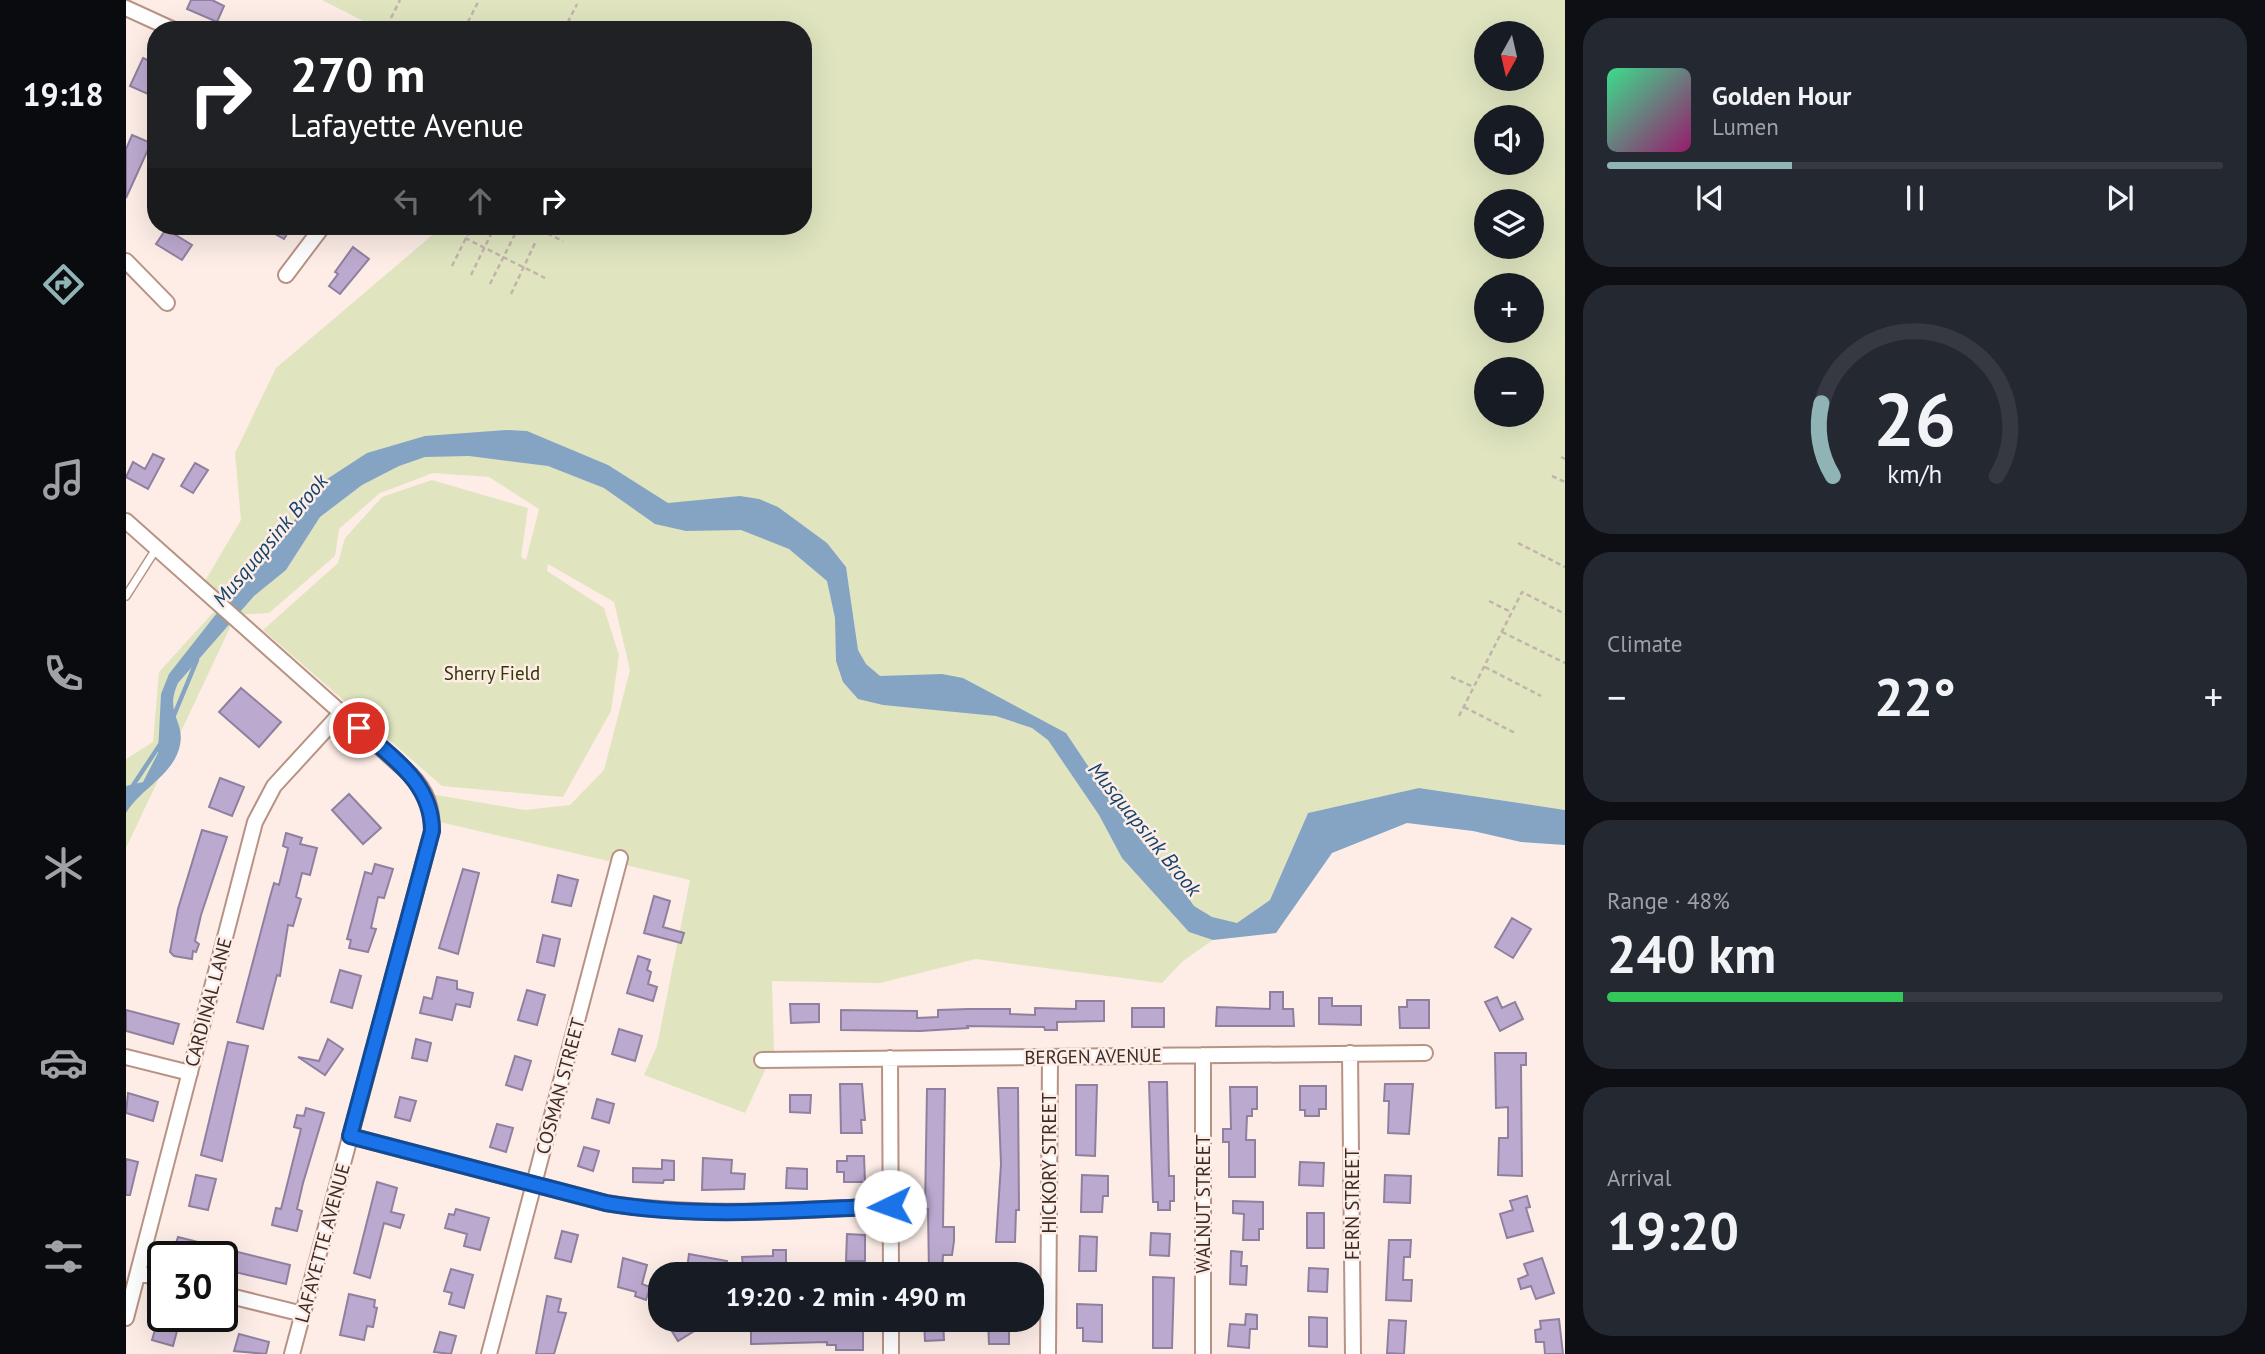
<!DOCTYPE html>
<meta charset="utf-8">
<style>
:root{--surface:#171b24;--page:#242831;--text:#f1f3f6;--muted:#9ea1a6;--line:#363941;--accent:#90b4b6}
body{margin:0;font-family:"PT Sans",sans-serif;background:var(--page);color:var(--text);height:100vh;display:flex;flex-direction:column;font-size:26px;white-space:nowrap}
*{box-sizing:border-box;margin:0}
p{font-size:23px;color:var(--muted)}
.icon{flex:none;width:38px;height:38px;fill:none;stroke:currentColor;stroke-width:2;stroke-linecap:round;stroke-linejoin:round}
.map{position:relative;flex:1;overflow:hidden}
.panel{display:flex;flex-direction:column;gap:18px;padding:18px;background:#0d0f14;width:700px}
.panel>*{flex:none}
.guide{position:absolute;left:21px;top:21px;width:665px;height:214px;border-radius:28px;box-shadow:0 7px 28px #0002;background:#202124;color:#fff;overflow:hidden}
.needle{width:46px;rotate:188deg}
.controls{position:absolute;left:1348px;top:21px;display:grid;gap:14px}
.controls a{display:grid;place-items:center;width:70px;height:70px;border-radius:50%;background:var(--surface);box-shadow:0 7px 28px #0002;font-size:35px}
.speed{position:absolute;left:21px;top:1241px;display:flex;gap:14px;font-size:35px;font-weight:700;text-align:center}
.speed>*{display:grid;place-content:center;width:91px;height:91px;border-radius:50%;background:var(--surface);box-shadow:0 7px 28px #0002;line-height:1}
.speed .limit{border:4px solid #111;border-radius:10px;background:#fff;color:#111}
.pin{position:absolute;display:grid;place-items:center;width:60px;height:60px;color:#fff;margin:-30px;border:4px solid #fff;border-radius:50%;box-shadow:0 2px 7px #0007}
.me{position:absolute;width:77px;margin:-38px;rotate:267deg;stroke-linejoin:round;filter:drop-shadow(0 0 5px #0008)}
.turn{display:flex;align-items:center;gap:24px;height:147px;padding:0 28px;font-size:32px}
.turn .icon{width:91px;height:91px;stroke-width:2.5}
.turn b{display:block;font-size:49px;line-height:60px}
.lanes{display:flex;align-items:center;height:66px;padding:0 28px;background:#0003;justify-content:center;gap:35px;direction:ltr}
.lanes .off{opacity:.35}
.big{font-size:52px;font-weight:700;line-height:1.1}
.panel .card{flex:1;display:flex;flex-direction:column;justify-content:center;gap:10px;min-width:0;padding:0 24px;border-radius:28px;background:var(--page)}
.panel .dial{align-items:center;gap:0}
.dial svg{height:182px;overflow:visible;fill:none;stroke:var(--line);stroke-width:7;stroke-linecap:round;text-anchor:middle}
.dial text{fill:var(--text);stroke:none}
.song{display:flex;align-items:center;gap:21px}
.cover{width:84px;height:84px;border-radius:10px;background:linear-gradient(135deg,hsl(150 70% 55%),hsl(320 70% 35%))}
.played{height:7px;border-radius:4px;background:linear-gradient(90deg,var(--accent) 30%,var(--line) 30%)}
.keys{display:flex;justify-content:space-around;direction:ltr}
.heat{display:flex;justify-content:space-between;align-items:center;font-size:38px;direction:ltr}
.charge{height:10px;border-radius:5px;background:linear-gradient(90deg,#34c759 48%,var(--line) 0)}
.trip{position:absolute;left:522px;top:1262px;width:396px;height:70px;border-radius:28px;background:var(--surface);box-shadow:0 7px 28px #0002;font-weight:700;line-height:70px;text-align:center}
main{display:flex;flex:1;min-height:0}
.menu{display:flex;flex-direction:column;width:126px;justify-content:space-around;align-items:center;background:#090b0e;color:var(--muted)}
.menu .icon{width:49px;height:49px}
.menu .selected{color:var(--accent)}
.menu b{font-size:32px;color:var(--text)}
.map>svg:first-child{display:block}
.green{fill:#e0e5c0;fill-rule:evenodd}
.water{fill:#85a4c3}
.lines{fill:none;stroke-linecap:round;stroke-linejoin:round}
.stream{stroke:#85a4c3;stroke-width:4.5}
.building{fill:#bca9cf;stroke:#8f809f;stroke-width:2}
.lane-casing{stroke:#b89385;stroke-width:10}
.street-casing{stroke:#b89385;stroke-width:18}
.path{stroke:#c3b3ad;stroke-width:2.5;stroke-dasharray:5 3.5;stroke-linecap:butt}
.lane{stroke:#fff;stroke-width:7}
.street{stroke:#fff;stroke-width:14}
.route-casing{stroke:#114b97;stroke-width:18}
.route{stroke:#1a73e8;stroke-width:12}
.labels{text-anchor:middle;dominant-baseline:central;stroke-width:5;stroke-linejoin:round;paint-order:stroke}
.park-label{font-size:19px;fill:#353804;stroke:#fdede6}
.street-label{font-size:19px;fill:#3c2c27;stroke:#fdede6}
.water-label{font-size:21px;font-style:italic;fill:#13436d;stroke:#fdede6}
</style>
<main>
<nav class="menu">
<b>19:18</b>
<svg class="icon selected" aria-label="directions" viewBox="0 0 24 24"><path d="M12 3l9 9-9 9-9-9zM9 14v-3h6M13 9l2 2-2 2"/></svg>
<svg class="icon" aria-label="music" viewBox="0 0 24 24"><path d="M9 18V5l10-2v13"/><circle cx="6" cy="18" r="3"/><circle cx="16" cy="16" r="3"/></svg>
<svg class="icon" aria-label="phone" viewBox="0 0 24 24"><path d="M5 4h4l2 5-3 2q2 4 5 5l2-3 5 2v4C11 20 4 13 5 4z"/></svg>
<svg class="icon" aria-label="climate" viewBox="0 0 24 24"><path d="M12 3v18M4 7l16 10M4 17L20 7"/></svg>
<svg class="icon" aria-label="car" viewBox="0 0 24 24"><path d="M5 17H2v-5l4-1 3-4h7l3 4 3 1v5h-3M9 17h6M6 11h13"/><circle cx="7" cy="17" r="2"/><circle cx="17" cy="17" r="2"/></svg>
<svg class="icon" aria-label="filters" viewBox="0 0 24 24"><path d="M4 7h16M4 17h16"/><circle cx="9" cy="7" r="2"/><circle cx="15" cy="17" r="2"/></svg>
</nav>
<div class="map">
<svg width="1439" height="1354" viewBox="0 0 1439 1354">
<rect width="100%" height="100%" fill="#fdede6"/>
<path class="green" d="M196,0h1243v810l-145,-22 -112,25 -38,87 -87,61 -21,22 -186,-24 -96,24 -108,-2 2,70 -29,62 -101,-38 13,-29 33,-166 -259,-60 -7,-27 101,17 45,-5 34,-35 26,-100 -16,-68 -66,-38 -1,7 57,37 15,47 -8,56 -48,86 -121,-11 -179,-156 75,-67 7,-25 37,-41 50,-17 96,28 -7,49 5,3 13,-51 -50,-32 -56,-4 -53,20 -41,36 -4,27 -66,57 -33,2 -110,233v-89l27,-17 6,-70 60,-66 -17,-20 39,-66 -6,-67 41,-85 167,-142h360v-196h-422zM1360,33h45v46h-45zM1360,117h45v46h-45zM1360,201h45v46h-45zM1360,285h45v46h-45zM1360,369h45v46h-45z"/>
<path class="water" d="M380,430l21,1 81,34 60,38 72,-7 19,3 19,8 49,36 19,24 12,83 8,14 14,12 62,-2 21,4 103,55 24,36 21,11 12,13 11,39 29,30 31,44 18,11 25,6 33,-23 38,-87 111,-25 146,22v35l-44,-3 -48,-11 -66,-8 -75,30 -56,80 -63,7 -24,-8 -67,-74 -23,-43 -51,-75 -16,-12 -36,-12 -113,-11 -25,-6 -15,-17 -7,-21 -1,-43 -8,-37 -38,-32 -48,-19 -55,1 -31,-7 -51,-36 -56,-22 -79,-10 -44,1 -26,9 -37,19 -42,32 -34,53 -32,26 -76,87c-14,31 7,37 2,62 -6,30 -40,44 -54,68v-27l17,-4 15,-29 3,-59 8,-20 66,-84 23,-22 66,-87 43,-28 58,-17z"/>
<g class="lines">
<path class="stream" d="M46,720l25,-60
M0,796l35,-53"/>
</g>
<path class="building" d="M65,0h21l12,6 -7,16 -30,-13z
M17,58l13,6v13l-8,17 -18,-8z
M6,135l19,8 -25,55v-49z
M135,226h31l-8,13z
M40,229l26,16 -10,15 -26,-16z
M227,247l16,12 -29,35 -11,-8 9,-12 -3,-2z
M27,454l11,5 -16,30 -22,-12 7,-15 12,7z
M69,463l13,7 -15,23 -12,-7z
M115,688l40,34 -22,25 -40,-35z
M94,778l24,9 -12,29 -23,-9z
M223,794l32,34 -18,16 -31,-34z
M76,830l25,7 -26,78 -6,26 4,3 -3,8 -3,-1 -1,8 -18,-3 -4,-4 8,-43z
M160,833l16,5 -2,6 17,4 -7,27 -8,-2 -6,24 5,2 -8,27 -5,-1 -8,51 -3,-1 -14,54 -26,-7 33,-125 4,-14 5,2 9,-37 -5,-2z
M249,864l18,5 -9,29 -6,-1 -7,31 5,1 -8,23 -19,-4 2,-8 -4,-1 18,-67 7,2z
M337,869l16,4 -21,81 -19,-6z
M432,875l20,5 -7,26 -19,-4z
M528,896l16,5 -7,26 21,6 -3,10 -37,-10z
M1386,918l19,11 -18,29 -18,-11z
M417,935l17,4 -6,27 -17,-4z
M512,956l12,4 -3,10 4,2 -3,12 9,3 -4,14 -26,-8z
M214,970l21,6 -9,32 -21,-6z
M311,977l20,4v8l16,4 -3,14 -14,-3 -4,16 -32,-7 4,-16 8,2z
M401,990l18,5 -8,30 -19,-5z
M1144,992h13v17h10l1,17h-78l1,-19 53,2z
M1371,997l5,11 13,-6 8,17 -23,12 -15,-29z
M1193,998h13v8h29v19l-42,-1z
M1281,1000h22v28h-29l-1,-21h8z
M950,1001h28v20l-47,1v8h-12l-1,-3 -77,-1 1,2 -48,3 -79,-1v-20l76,1v7l21,-1v-7l30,-1h42v5l25,1v-7l41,1z
M664,1004h29v18l-28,1z
M1006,1008h32v19h-32z
M0,1010l53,14 -6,20 -47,-13z
M493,1029l23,7 -7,25 -23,-7z
M202,1039l15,10 -18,26 -27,-18 21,4z
M290,1039l15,4 -4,18 -15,-3z
M102,1042l20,4 -26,115 -21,-6z
M1369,1053h31v12h-5l1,111 -24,-1 1,-37h9v-31l-12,1z
M389,1056l16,5 -9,29 -16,-5z
M1023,1082h18l2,94h5v25h-4v9h-12v-8h-5z
M714,1084h22l3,36h-4l1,13h-21z
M1259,1084h28l-4,50 -21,-1 1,-32h-5z
M950,1085h21l-2,71 -19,-1z
M1174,1086h26v23h-7v7h-14v-6h-5z
M1104,1087h27v22h-5v7h-5l-1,24h9v37h-26v-35h-6v-13h8z
M872,1088h20l1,122h-3l-1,32h-19l5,-78z
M801,1089h18l-2,138h11v14l-2,14h-9l-1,19h-13l-1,-65h-3z
M2,1093l30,9 -5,19 -27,-8z
M664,1095h21l-1,18 -20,-1z
M274,1097l16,4 -6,20 -15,-4z
M471,1099l17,5 -5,19 -17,-5z
M180,1108l18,5 -21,70 -6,26 5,2 -5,20 -25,-6 4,-17 5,1 20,-80 -7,-2 3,-12 7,1z
M371,1124l16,4 -7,24 -16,-5z
M458,1147l15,4 -6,20 -15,-5z
M721,1156h17l1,26h-21v-10h-7v-11h10z
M577,1158l29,2 -1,13 14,1 -1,15 -42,1z
M0,1159l12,3 -8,33h-4z
M536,1160l12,1v19h-10l-1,3 -30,-1v-14l29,1z
M1174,1162l24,1 -1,23 -24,-1z
M661,1168l20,1v20l-21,-1z
M70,1175l20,4 -8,31 -19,-4z
M956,1175l26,1v20h-5l-1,16h-21z
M1259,1175l26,1 -1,27 -26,-1z
M251,1182l20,6 -6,24 13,3 -4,13 -16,-5 -14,55 -16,-5z
M1401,1196l3,11 -4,1 7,23 -26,7 -7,-24 13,-4 -3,-9z
M1107,1201l30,1v27h-4v11h-16l1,-26 -11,-1z
M330,1209l33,9 -9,32 -16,-4 3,-12 -22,-6 4,-14 5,1z
M1181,1213h17v35h-17z
M436,1231l16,4 -7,27 -16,-4z
M1025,1233l19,1 -1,22 -19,-1z
M721,1234l18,1v26h-19z
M954,1236l17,1 -1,34h-17z
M52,1237l112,28 -4,19 -64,-15v-13h-50z
M1263,1240h22l-1,17h-6l-1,23h9l-1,21 -25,-1z
M647,1250h13v16l-43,1 -1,-10 31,-1z
M1105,1251l11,1 -1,14h6l-1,19 -16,-1z
M563,1254l38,7 -3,13h-18l-19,-5z
M497,1258l24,7 -5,19 8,3 -4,13 -11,-4 1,-4 -18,-5z
M1416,1258l12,35 -18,6 -5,-13 -10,3 -3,-10 10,-4 -4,-11z
M1183,1268l19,1 -1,23 -19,-1z
M325,1269l22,6 -9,33 -15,-4 3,-11 -8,-2z
M1027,1277l21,1 -2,70h-19z
M223,1294l26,6 -1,7 3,1 -4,19 -6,-1 -3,14 -24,-5z
M421,1296l14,3 -3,13 8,1 -12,41h-18z
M951,1304l25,1v37l-19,-1v-13h-6z
M1120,1314l11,1v14h-7l-1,19 -21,-2 2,-22 15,1z
M33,1316h22l-8,30 -21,-6z
M1183,1317l18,1v29l-18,-1z
M1433,1319l4,35h-18l-1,-12h-8l-1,-12 6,-1 -1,-8z
M539,1320h47l-34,21z
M798,1320h19l1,20 -19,1z
M862,1320h21v24h-20z
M1263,1320l17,1 -2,33 -17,-1z
M667,1321h19v9l51,1v19h-27v-5h-9v-3l-76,2v-20h42z
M314,1332l16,4 -5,18 -17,-2z
M113,1334l30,8 -3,12 -32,-3z"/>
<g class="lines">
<defs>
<path id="lane" d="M0,596l30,-47"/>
<path id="street" d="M0,8l48,22
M0,261l41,42
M160,275l37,-49
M0,521l285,254c16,16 21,33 21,56l-140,523
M1224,1053l3,301
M0,1057l64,16
M764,1058l1,216
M636,1060l663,-7
M224,1136l256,67c95,15 189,7 284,3
M12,1273l25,6
M96,1294l81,20
M0,1318l129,-496 19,-36 67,-73
M765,1320v34
M363,1354l131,-496
M922,1354l2,-297
M1077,1354v-299"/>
</defs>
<use href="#lane" class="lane-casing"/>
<use href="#street" class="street-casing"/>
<path class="path" d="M265,18l9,-18
M338,30l15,-30
M438,30l13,-26
M406,226l31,15
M339,238l80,40
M326,266l20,-40
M345,275l24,-49
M364,284l25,-50
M385,294l24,-51
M1435,457l4,2
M1426,476l13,6
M1392,543l47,24
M1363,601l22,11
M1376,632l63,31
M1359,667l56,29
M1325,677l23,10
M1338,707l53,27
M1333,716l63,-124 43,22"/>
<use href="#lane" class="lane"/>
<use href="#street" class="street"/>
</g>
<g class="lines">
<defs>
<path id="route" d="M233,728c33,30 73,54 73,103l-82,305 256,67c95,16 189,7 284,3"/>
</defs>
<use href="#route" class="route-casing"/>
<use href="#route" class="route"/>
</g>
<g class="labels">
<g class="park-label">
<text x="366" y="673">Sherry Field</text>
</g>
<g class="street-label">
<text transform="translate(82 1002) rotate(-75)">CARDINAL LANE</text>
<text transform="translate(967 1056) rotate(-1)">BERGEN AVENUE</text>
<text transform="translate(434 1086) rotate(-75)">COSMAN STREET</text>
<text transform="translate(923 1163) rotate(-90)">HICKORY STREET</text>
<text transform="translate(1077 1204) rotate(-90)">WALNUT STREET</text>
<text transform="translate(1226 1204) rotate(-90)">FERN STREET</text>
<text transform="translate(196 1243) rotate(-75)">LAFAYETTE AVENUE</text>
</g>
<g class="water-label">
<text transform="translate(144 540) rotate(-50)">Musquapsink Brook</text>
<text transform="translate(1019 829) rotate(51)">Musquapsink Brook</text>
</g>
</g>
</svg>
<div class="controls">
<a><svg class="needle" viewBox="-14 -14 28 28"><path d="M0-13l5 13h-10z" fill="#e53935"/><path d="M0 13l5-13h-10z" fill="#9ea1a6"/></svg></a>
<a><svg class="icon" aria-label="sound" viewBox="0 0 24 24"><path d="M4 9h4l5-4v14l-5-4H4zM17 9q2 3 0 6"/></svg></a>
<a><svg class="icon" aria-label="layers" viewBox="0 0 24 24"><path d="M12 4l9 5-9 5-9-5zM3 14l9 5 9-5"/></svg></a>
<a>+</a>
<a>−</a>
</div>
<div class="speed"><div class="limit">30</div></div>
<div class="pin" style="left:233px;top:728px;background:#d93025"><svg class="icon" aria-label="arrive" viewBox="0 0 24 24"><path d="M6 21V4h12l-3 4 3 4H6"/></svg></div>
<svg class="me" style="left:764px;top:1206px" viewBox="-20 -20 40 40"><circle r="19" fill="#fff"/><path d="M0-13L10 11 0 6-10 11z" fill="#1a73e8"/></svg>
<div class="trip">19:20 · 2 min · 490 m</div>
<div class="guide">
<div class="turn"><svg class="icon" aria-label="right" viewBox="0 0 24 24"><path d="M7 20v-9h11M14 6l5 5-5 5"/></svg><div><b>270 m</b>Lafayette Avenue</div></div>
<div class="lanes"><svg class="icon off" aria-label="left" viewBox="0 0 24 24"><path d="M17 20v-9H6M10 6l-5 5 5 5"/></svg><svg class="icon off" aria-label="ahead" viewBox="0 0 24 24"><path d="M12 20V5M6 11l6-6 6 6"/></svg><svg class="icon" aria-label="right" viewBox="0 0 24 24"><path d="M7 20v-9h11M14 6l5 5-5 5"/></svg></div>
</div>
</div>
<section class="panel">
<div class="card">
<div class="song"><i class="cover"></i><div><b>Golden Hour</b><p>Lumen</p></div></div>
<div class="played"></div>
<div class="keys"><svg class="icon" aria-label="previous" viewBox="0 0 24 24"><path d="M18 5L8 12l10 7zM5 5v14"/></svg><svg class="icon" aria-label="pause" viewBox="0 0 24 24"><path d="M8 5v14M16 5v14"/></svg><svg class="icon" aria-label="next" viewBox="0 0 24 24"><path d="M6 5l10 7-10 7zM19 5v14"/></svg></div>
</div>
<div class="card dial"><svg viewBox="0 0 100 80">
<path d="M14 69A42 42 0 1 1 86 69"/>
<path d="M14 69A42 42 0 0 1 9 37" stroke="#90b4b6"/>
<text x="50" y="56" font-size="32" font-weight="700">26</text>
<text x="50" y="72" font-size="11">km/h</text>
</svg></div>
<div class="card"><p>Climate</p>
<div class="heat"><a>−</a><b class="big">22°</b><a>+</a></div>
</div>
<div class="card"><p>Range · 48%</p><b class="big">240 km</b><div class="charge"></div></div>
<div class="card"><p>Arrival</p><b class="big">19:20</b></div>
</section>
</main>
